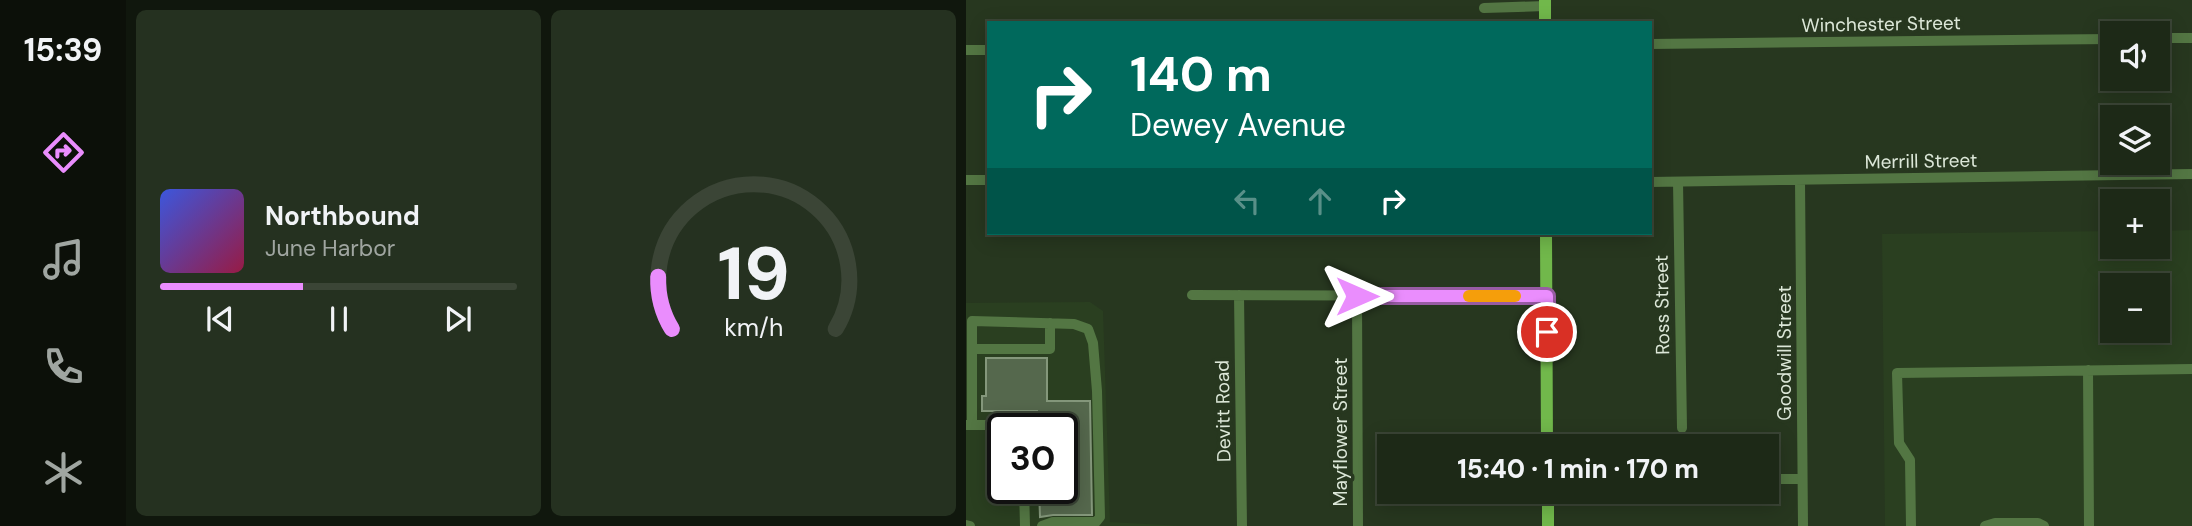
<!DOCTYPE html>
<meta charset="utf-8">
<style>
:root{--surface:#1d2917;--page:#253120;--text:#f1f3f6;--muted:#a0a6a1;--line:#3b4536;--accent:#ea8dfd}
body{margin:0;font-family:"DM Sans",sans-serif;background:var(--page);color:var(--text);height:100vh;display:flex;flex-direction:column;font-size:26px;white-space:nowrap}
*{box-sizing:border-box;margin:0}
p{font-size:23px;color:var(--muted)}
.icon{flex:none;width:38px;height:38px;fill:none;stroke:currentColor;stroke-width:2;stroke-linecap:round;stroke-linejoin:round}
.map{position:relative;flex:1;overflow:hidden}
.sheet{display:flex;flex-direction:column;gap:10px;padding:10px;background:#10170d;width:840px}
.sheet>*{flex:none}
.top-card{position:absolute;left:21px;top:21px;width:665px;height:214px;border-radius:0px;box-shadow:0 4px 18px #0003,0 0 0 2px var(--line);background:#00695c;color:#fff;overflow:hidden}
.controls{position:absolute;left:1134px;top:21px;display:grid;gap:14px}
.controls a{display:grid;place-items:center;width:70px;height:70px;border-radius:0px;background:var(--surface);box-shadow:0 4px 18px #0003,0 0 0 2px var(--line);font-size:35px}
.speed{position:absolute;left:21px;top:413px;display:flex;gap:14px;font-size:35px;font-weight:700;text-align:center}
.speed>*{display:grid;place-content:center;width:91px;height:91px;border-radius:50%;background:var(--surface);box-shadow:0 4px 18px #0003,0 0 0 2px var(--line);line-height:1}
.speed .limit{border:4px solid #111;border-radius:10px;background:#fff;color:#111}
.pin{position:absolute;display:grid;place-items:center;width:60px;height:60px;color:#fff;margin:-30px;border:4px solid #fff;border-radius:50%;box-shadow:0 2px 7px #0007}
.me{position:absolute;width:77px;margin:-38px;rotate:90deg;stroke-linejoin:round;filter:drop-shadow(0 0 5px #0008)}
.turn{display:flex;align-items:center;gap:24px;height:147px;padding:0 28px;font-size:32px}
.turn .icon{width:91px;height:91px;stroke-width:2.5}
.turn b{display:block;font-size:49px;line-height:60px}
.lanes{display:flex;align-items:center;height:66px;padding:0 28px;background:#0003;justify-content:center;gap:35px;direction:ltr}
.lanes .off{opacity:.35}
.sheet .tile{flex:1;display:flex;flex-direction:column;justify-content:center;gap:10px;min-width:0;padding:0 24px;border-radius:10px;background:var(--page)}
.sheet .dial{align-items:center;gap:0}
.dial svg{height:182px;overflow:visible;fill:none;stroke:var(--line);stroke-width:7;stroke-linecap:round;text-anchor:middle}
.dial text{fill:var(--text);stroke:none}
.song{display:flex;align-items:center;gap:21px}
.cover{width:84px;height:84px;border-radius:10px;background:linear-gradient(135deg,hsl(230 70% 55%),hsl(340 70% 35%))}
.played{height:7px;border-radius:4px;background:linear-gradient(90deg,var(--accent) 40%,var(--line) 40%)}
.keys{display:flex;justify-content:space-around;direction:ltr}
.sheet .tiles{flex:1;display:grid;gap:10px;grid-template-columns:repeat(2,1fr)}
.trip{position:absolute;left:411px;top:434px;width:402px;height:70px;border-radius:0px;background:var(--surface);box-shadow:0 4px 18px #0003,0 0 0 2px var(--line);font-weight:800;line-height:70px;text-align:center}
main{display:flex;flex:1;min-height:0}
.tabs{display:flex;flex-direction:column;width:126px;justify-content:space-around;align-items:center;background:#0c1009;color:var(--muted)}
.tabs .icon{width:49px;height:49px}
.tabs .selected{color:var(--accent)}
.tabs b{font-size:32px;color:var(--text)}
.map>svg:first-child{display:block}
.built{fill:#2a3f20;fill-rule:evenodd}
.building{fill:#55684d;stroke:#84977b;stroke-width:2}
.lines{fill:none;stroke-linecap:round;stroke-linejoin:round}
.minor{stroke:#537643;stroke-width:10}
.major{stroke:#71b84b;stroke-width:12}
.route-casing{stroke:#985ca4;stroke-width:18}
.route{stroke:#ea8dfd;stroke-width:12}
.slow{stroke:#f59e0b;stroke-width:12}
.labels{text-anchor:middle;dominant-baseline:central;stroke-width:7;stroke-linejoin:round;paint-order:stroke}
.street-label{font-size:19px;fill:#dce7d8;stroke:#27371f}
</style>
<main>
<nav class="tabs">
<b>15:39</b>
<svg class="icon selected" aria-label="directions" viewBox="0 0 24 24"><path d="M12 3l9 9-9 9-9-9zM9 14v-3h6M13 9l2 2-2 2"/></svg>
<svg class="icon" aria-label="music" viewBox="0 0 24 24"><path d="M9 18V5l10-2v13"/><circle cx="6" cy="18" r="3"/><circle cx="16" cy="16" r="3"/></svg>
<svg class="icon" aria-label="phone" viewBox="0 0 24 24"><path d="M5 4h4l2 5-3 2q2 4 5 5l2-3 5 2v4C11 20 4 13 5 4z"/></svg>
<svg class="icon" aria-label="climate" viewBox="0 0 24 24"><path d="M12 3v18M4 7l16 10M4 17L20 7"/></svg>
</nav>
<section class="sheet">
<div class="tiles">
<div class="tile">
<div class="song"><i class="cover"></i><div><b>Northbound</b><p>June Harbor</p></div></div>
<div class="played"></div>
<div class="keys"><svg class="icon" aria-label="previous" viewBox="0 0 24 24"><path d="M18 5L8 12l10 7zM5 5v14"/></svg><svg class="icon" aria-label="pause" viewBox="0 0 24 24"><path d="M8 5v14M16 5v14"/></svg><svg class="icon" aria-label="next" viewBox="0 0 24 24"><path d="M6 5l10 7-10 7zM19 5v14"/></svg></div>
</div>
<div class="tile dial"><svg viewBox="0 0 100 80">
<path d="M14 69A42 42 0 1 1 86 69"/>
<path d="M14 69A42 42 0 0 1 8 46" stroke="#ea8dfd"/>
<text x="50" y="56" font-size="32" font-weight="700">19</text>
<text x="50" y="72" font-size="11">km/h</text>
</svg></div>
</div>
</section>
<div class="map">
<svg width="1226" height="526" viewBox="0 0 1226 526">
<rect width="100%" height="100%" fill="#27371f"/>
<path class="built" d="M1226,230v296h-307l-3,-292 230,-3v16h46v-16zM1146,285h46v46h-46z
M124,302l13,9 7,211 73,4h-217v-223zM37,429h59v59h-59z"/>
<path class="building" d="M20,358h61v43h43l2,114h-39l-13,2 -1,-29h23v-59h-24l-1,-18h-55v-15h4z"/>
<g class="lines">
<path class="minor" d="M518,8l61,-2
M1192,38h34
M684,44l462,-5
M0,50h23
M0,180h23
M834,181l3,345
M684,182l542,-8
M712,182l4,246
M226,295l355,1
M273,295l3,231
M391,296l1,230
M6,349h78v-26
M1122,370l1,156
M0,425h6v-104l102,3 14,5 5,14 4,48 3,126 -4,5h-43l-11,4
M6,425h48l3,4
M802,479h34
M58,488l1,38
M0,525l4,1
M945,526l-1,-66 -11,-17 -2,-70 295,-4
M1019,526l10,-3h43l6,3"/>
<path class="major" d="M579,0v23
M580,233l1,213
M582,492v34"/>
</g>
<g class="lines">
<defs>
<path id="route" d="M391,296h190v36"/>
</defs>
<use href="#route" class="route-casing"/>
<use href="#route" class="route"/>
<path class="slow" d="M503,296h46"/>
</g>
<g class="labels">
<g class="street-label">
<text transform="translate(915 24) rotate(-1)">Winchester Street</text>
<text transform="translate(955 161) rotate(-1)">Merrill Street</text>
<text transform="translate(696 305) rotate(-91)">Ross Street</text>
<text transform="translate(818 353) rotate(-90)">Goodwill Street</text>
<text transform="translate(257 411) rotate(-91)">Devitt Road</text>
<text transform="translate(374 432) rotate(-90)">Mayflower Street</text>
</g>
</g>
</svg>
<div class="controls">
<a><svg class="icon" aria-label="sound" viewBox="0 0 24 24"><path d="M4 9h4l5-4v14l-5-4H4zM17 9q2 3 0 6"/></svg></a>
<a><svg class="icon" aria-label="layers" viewBox="0 0 24 24"><path d="M12 4l9 5-9 5-9-5zM3 14l9 5 9-5"/></svg></a>
<a>+</a>
<a>−</a>
</div>
<div class="speed"><div class="limit">30</div></div>
<div class="pin" style="left:581px;top:332px;background:#d93025"><svg class="icon" aria-label="arrive" viewBox="0 0 24 24"><path d="M6 21V4h12l-3 4 3 4H6"/></svg></div>
<svg class="me" style="left:391px;top:296px" viewBox="-20 -20 40 40"><path d="M0-17L14 15 0 8-14 15z" fill="#ea8dfd" stroke="#fff" stroke-width="4"/></svg>
<div class="trip">15:40 · 1 min · 170 m</div>
<div class="top-card">
<div class="turn"><svg class="icon" aria-label="right" viewBox="0 0 24 24"><path d="M7 20v-9h11M14 6l5 5-5 5"/></svg><div><b>140 m</b>Dewey Avenue</div></div>
<div class="lanes"><svg class="icon off" aria-label="left" viewBox="0 0 24 24"><path d="M17 20v-9H6M10 6l-5 5 5 5"/></svg><svg class="icon off" aria-label="ahead" viewBox="0 0 24 24"><path d="M12 20V5M6 11l6-6 6 6"/></svg><svg class="icon" aria-label="right" viewBox="0 0 24 24"><path d="M7 20v-9h11M14 6l5 5-5 5"/></svg></div>
</div>
</div>
</main>
